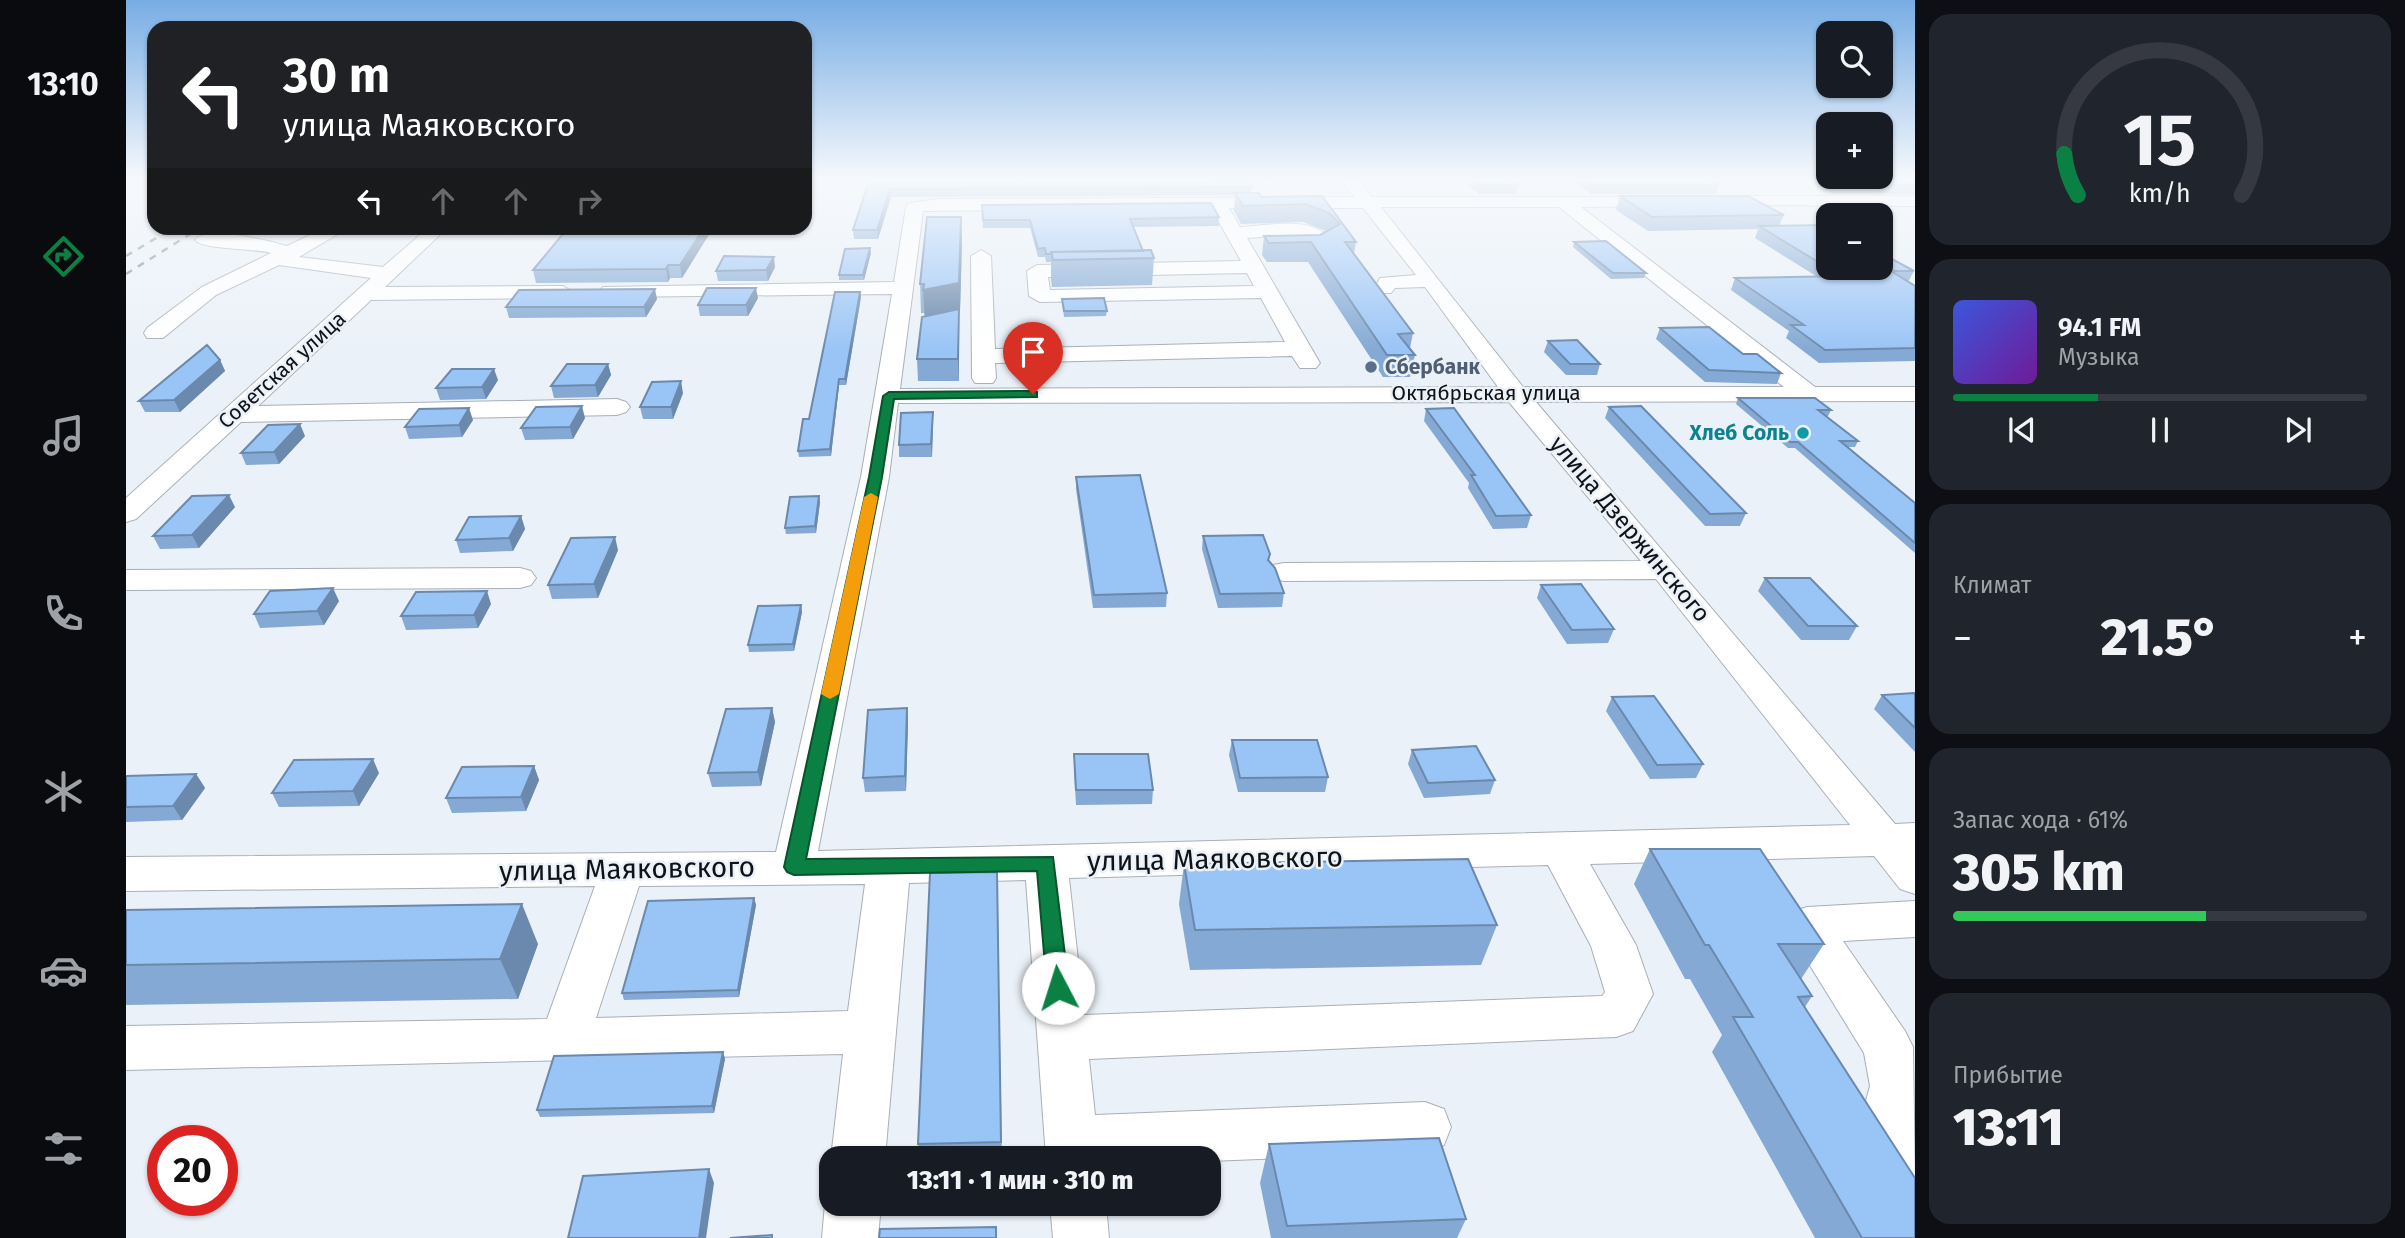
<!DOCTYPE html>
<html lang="ru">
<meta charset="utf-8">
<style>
:root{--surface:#171b24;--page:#20242c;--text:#f1f3f6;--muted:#9ea1a6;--line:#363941;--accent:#0b8043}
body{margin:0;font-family:"Fira Sans",sans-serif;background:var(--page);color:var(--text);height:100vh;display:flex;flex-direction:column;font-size:26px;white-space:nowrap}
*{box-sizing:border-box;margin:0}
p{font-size:23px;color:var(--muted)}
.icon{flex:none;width:38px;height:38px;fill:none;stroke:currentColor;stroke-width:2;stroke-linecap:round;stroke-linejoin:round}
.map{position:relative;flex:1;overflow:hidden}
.details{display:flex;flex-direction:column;gap:14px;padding:14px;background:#0d0f14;width:490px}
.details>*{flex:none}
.top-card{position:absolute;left:21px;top:21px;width:665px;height:214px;border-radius:21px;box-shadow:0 2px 5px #0004;background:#202124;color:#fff;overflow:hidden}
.buttons{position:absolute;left:1690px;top:21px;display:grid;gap:14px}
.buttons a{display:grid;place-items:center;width:77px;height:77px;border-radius:14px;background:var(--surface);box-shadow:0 2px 5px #0004;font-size:35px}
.speed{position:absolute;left:21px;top:1125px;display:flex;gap:14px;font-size:35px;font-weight:700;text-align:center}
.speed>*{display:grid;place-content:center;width:91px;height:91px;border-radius:50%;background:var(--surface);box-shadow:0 2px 5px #0004;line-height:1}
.speed .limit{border:10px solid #d22;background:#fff;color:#111}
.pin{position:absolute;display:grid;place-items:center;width:60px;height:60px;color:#fff;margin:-72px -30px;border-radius:50% 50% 50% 0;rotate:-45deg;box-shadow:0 0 7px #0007}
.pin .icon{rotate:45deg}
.me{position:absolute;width:77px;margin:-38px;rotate:355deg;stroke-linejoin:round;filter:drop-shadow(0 0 5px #0008)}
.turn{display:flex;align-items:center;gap:24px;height:147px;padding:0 21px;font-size:32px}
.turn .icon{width:91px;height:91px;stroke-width:2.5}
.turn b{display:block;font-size:49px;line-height:60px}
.lanes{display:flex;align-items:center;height:66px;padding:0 21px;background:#0003;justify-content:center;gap:35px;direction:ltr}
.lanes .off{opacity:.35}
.big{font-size:52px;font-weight:800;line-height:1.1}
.details .widget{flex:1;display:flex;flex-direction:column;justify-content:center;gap:10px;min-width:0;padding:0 24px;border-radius:21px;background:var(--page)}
.details .dial{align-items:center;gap:0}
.dial svg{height:182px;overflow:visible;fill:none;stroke:var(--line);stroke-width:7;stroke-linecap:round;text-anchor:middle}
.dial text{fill:var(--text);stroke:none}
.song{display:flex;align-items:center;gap:21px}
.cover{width:84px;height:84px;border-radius:10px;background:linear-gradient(135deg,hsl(230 70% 55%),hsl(280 70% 35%))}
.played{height:7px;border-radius:4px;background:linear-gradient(90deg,var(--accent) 35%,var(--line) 35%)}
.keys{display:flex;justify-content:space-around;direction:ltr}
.heat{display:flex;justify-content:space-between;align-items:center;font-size:38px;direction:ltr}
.charge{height:10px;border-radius:5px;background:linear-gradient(90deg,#34c759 61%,var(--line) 0)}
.trip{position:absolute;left:693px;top:1146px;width:402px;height:70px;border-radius:21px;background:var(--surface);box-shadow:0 2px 5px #0004;font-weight:800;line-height:70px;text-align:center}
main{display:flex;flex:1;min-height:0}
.menu{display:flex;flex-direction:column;width:126px;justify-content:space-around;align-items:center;background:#090b0e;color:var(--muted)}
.menu .icon{width:49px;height:49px}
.menu .selected{color:var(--accent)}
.menu b{font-size:32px;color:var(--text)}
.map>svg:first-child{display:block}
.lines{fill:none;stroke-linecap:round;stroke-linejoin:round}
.minor-casing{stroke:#a9afb6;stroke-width:2}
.minor{fill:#fff;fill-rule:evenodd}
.rail{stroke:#858a8f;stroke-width:2.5;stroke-dasharray:7 7;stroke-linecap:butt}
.wall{fill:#84a9d4}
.shaded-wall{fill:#6b89ac}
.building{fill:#99c4f6;stroke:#6b89ac;stroke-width:2}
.route{fill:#0b8043;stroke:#07532c;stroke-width:2}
.slow{fill:#f59e0b}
.service-dot{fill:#5c6f8a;stroke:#eaf1f8;stroke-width:2.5}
.culture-dot{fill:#0f9aa8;stroke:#eaf1f8;stroke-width:2.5}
.labels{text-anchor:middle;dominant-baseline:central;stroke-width:5;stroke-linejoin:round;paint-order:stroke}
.far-service-label{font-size:21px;font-weight:bold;fill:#4e5e75;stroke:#eaf1f8;text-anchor:start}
.far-street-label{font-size:21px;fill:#101215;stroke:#eaf1f8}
.far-culture-label{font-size:21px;font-weight:bold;fill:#0d838f;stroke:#eaf1f8;text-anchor:end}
.street-label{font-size:24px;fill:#101215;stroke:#eaf1f8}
.near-street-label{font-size:28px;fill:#101215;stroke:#eaf1f8}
</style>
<main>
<nav class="menu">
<b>13:10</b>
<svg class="icon selected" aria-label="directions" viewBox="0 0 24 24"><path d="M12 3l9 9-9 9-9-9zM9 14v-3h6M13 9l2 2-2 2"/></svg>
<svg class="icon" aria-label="music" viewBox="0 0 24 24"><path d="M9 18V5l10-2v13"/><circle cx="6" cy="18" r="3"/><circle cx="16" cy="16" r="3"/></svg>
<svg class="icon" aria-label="phone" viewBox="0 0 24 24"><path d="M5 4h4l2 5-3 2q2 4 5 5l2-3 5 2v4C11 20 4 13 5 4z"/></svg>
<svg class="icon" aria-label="climate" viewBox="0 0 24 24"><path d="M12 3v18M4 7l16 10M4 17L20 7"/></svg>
<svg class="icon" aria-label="car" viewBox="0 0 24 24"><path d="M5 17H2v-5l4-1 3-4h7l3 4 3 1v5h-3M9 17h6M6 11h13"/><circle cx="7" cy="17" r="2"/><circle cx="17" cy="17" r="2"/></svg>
<svg class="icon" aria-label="filters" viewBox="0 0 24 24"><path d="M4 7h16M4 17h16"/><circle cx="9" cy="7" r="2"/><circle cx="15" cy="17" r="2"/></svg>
</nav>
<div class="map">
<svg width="1789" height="1238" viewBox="0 0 1789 1238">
<rect width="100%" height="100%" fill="#eaf1f8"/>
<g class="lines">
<defs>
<path id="minor" d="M1214,178h17l15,19h298l3,4 -3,4 -6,1 -83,1 234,180h100v14l-379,1 359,422 20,-1v71l-15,-5 -26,-33 -284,8 46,81 17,49 -20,37 -17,6 -527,22 6,56 330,-13 19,7 7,18 -7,18 -19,7 -216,9 -163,-3 -20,-278 -117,3 -24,275h-54l12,-104 -717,16v-44l421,-7 48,-133 -469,5v-34l650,-5 85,-375 31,-183 -282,3 -7,-2 -3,-4 3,-4 291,-5 12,-75 3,-4 30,-4 415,-2zM1255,207h178l225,180h-261zM1085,208l30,53 -204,4 -10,6 2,25 11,6 221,-4 24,44 -290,7 -4,-93 -10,-6 -10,6 1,122 3,5h18l3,-5 -1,-15 297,-7 8,12h16l4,-5 -73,-125 46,-3 15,5 -24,2 -3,4c11,11 43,7 53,-4 -22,-28 -64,-16 -94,-15l-11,-19h134l53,67 -36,3 -6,11 3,4h14l4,-5 30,-1 73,100 -598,2 23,-178zM1121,273l7,13 -204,4 -2,-13zM1383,402l132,159 -357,2 -11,2 -5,7 5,7 11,2 372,-2 194,246 -1032,26 71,-374 9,-74zM1422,865l43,81 14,46 -3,4 -518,19 -15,-137zM739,884l-17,127 -252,7 43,-132z
M1585,196h204v10l-210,-1 -3,-4 3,-4z
M199,228h23l-49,29 84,10 45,-39h19l-62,59 178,-1 10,6 -10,6 -192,2 -113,106 359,-7 9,3 4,5 -4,5 -9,3 -376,7 -105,97 -10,3v-24l245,-220 -92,-13 -63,30 -53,43h-16l-3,-5 3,-5 55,-41 69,-34c-17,-5 -68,-3 -76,-13 12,-15 74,1 92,6z
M394,568l11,3 5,7 -5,7 -11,3 -394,2v-20z
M1789,901v36l-72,4 62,90 8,16 2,136 -19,-8 -26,-42 -8,-17 8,-30 -6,-33 -79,-128 6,-13 16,-5z
M705,1190v14h50l-3,34h-56l3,-34z
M924,1204h56l3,34h-56z"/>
</defs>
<use href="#minor" class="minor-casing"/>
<use href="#minor" class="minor"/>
<path class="rail" d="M0,256l47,-28
M0,274l74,-46"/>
</g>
<path class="wall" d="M744,178l343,3 39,6 -1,6 10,4 61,-1 34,46 -2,12 59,79 -3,15 5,7 -5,22h-27l-75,-115h-41l-5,-7 2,-19 56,-1 6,-4 -23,-9 -62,2 -7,-13 1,-16 -344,2 -13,42h-24l-1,-9z
M1335,178h47l10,7 -2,9h-37z
M1443,178h137l13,7 -3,9h-124z
M1678,178h111v16h-81z
M1494,196l164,19 -5,11 135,45 -6,11 7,4v75l-96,2 -33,-25 3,-7 -58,-41 4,-12 81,-2 -61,-38 3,-9 -110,2 -32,-21z
M856,205l237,12v9l-86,1 10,24 11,7 -2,27 -100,2 -1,-7v-18h-5l-1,-5h-7l-8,-29h-47z
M442,228h145l-31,50h-12l-2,4 -132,1 -3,-13z
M1448,242l72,31 -2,5 -33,1 -38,-32z
M836,243l-2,68h-1v70h-41l-1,-22 8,-42 -1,-4h-3l-1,-29z
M745,253l-7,27h-25v-5z
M649,267l-7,14h-50l-2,-10z
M735,297l-15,88h-7l-8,71 -32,1 -1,-6 11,-32z
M632,298l-10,18h-48l-2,-11z
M531,299l-11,18 -137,1 -3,-11z
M936,299l45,12 -1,5 -42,1z
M1534,328l121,45 -4,11 -72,-2 -49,-43z
M1422,341l52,23 -3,11h-31l-22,-23z
M94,360l5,11 -45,41h-35l-6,-11z
M482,364l3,11 -13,22 -44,1 -3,-12z
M372,380l-12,19 -46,1 -4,-12z
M557,393l-10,26h-30l-3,-12z
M1612,398l93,12 -3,6h-3l33,25 -3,6h-8l68,56v50l-120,-105h-7l-52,-44z
M1483,407l137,106 -6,13h-35l-100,-108z
M1300,409l105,106 -4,13 -34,1 -25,-41 1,-5 -45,-62z
M807,412l-1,45h-33v-12z
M459,418l-12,21 -48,1 -4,-12z
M347,420l-11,17 -53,2 -4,-12z
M179,436l-26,28 -33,1 -5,-12z
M950,477l91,116 -1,14 -73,1 -17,-119z
M694,502l-4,31 -30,1 -1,-6z
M109,507l-36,41 -39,1 -7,-13z
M395,516l4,13 -12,22 -53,2 -4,-13z
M1077,536l67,18 -1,7 15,32 -2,14 -64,1 -16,-59z
M492,550l-20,48 -46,1 -4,-14z
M1639,578l92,48 -8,14h-48l-43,-49z
M1415,585l73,44 -6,14 -41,1 -30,-46z
M213,601l-15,24 -64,3 -6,-14z
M365,604l-13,24 -72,2 -5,-14z
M675,605l1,7 -8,39 -45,1 -1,-7z
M1789,693v59l-41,-43 8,-14z
M1486,697l91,67 -7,14 -46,1 -44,-68z
M646,708l3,14 -14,64 -49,1 -4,-14z
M781,708l1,14 -2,69 -41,1 -2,-14z
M1106,740l96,37 -3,15h-87l-9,-37z
M1286,750l83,30 -5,14 -66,4 -16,-34z
M948,754l79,36 -1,14 -76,1 -2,-36z
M408,766l5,14 -13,31 -74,2 -6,-15z
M253,773l-20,33 -80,1 -7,-14z
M70,774l9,14 -23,32 -56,2v-46z
M1524,849l174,95 -23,35 11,17 -7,11 110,231h-100l-103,-186 10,-17 -32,-56h-5l-51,-95z
M1058,864l313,61 -16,40 -291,5 -11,-66z
M871,872l5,286h-83l-1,-14z
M628,898l2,7 -17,92 -115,3 -2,-7z
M0,910l412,34 -20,55 -392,6z
M597,1052l2,7 -11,54 -174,4 -3,-7z
M1143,1144l197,75 -9,19h-186l-11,-55z"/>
<path class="shaded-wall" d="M764,189l1,8 -13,42 -1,-9z
M835,217l1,26 -2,68h-1v70l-1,-22 -33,-40 -2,-29z
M578,228h9l-31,50 -2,-13z
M744,248l1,5 -7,27 -1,-5z
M648,257l1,10 -7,14 -2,-11z
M542,265l2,13 -2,4 -2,-13z
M630,288l2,10 -10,18 -2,-11z
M529,289l2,10 -11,18 -2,-10z
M734,292l1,5 -15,88 -1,-6z
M94,360l5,11 -45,41 -6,-12z
M482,364l3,11 -13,22 -3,-12z
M368,369l4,11 -12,19 -4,-12z
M713,379v6l-8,71 -1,-7z
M555,381l2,12 -10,26 -2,-12z
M456,406l3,12 -12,21 -3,-12z
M343,408l4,12 -11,17 -3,-12z
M807,412v12l-1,33 -1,-13z
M174,424l5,12 -26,28 -5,-12z
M103,495l6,12 -36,41 -7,-13z
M693,496l1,6 -4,31 -1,-7z
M395,516l4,13 -12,22 -4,-13z
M489,537l3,13 -20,48 -4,-14z
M207,588l6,13 -15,24 -7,-14z
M361,591l4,13 -13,24 -4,-13z
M675,605l1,7 -8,39 -1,-7z
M646,708l3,14 -14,64 -3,-14z
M781,708l1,14 -2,69 -1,-15z
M247,759l6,14 -20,33 -6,-15z
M408,766l5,14 -13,31 -5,-14z
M70,774l9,14 -23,32 -9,-14z
M628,898l2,7 -17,92 -1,-7z
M396,904l16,40 -20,55 -18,-40z
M597,1052l2,7 -11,54 -2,-7z
M583,1169l5,14 -8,55h-7z"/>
<path class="building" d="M744,178h341l2,3h36l3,6 -362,2 -13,41h-24z
M1347,178h35l10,7h-37z
M1458,178h122l13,7h-124z
M1698,178h91v7h-77z
M1109,193h24l2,4 61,-1 34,46h-11l68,91 -15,1 17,21h-28l-76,-113 -42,1 -5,-7 56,-1 20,-11 -11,-11 -23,-9 -63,2z
M1494,196h128l36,19 -132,2z
M1085,203l8,14 -89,2 13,32 -92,1 1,2h-6l-1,-6 -7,1 -8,-29h-47l-1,-15z
M801,217h34l-2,66 -36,7 1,-6h-4z
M1703,225v43h52v-15l33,18h-23l24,15v62l-90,2 -34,-25h13l-69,-47 106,-2 -82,-50z
M442,228h136l-24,37h-12l-2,4 -133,1z
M1480,241l40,32h-33l-39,-31z
M744,248l-7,27h-24l6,-26z
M1025,250l3,8 -101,2 -2,-8z
M598,256l50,1 -8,13 -50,1z
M581,288h49l-10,17h-48z
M529,289l-11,18h-138l13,-17z
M709,292h25l-15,87h-6l-9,70 -32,2 5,-32h6z
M978,298l3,13h-43l-2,-12z
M833,309l-1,50h-41l5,-42z
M1583,327l34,27h14l24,19 -72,-3 -49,-42z
M1451,340l23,24h-30l-22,-23z
M81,345l13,15 -46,40 -35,1z
M441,364h41l-13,21 -44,1z
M326,369h42l-12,18 -46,1z
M555,381l-10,26h-31l12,-25z
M1612,398h77l16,12h-13l40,31h-18l75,62v40l-117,-101h-8z
M456,406l-12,21 -49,1 15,-21z
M1515,406l105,107 -36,1 -101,-107z
M343,408l-10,17 -54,2 14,-18z
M1328,408l77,107 -35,1 -25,-41h4l-49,-66z
M807,412l-2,32 -32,1 2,-32z
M174,424l-26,28 -33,1 27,-28z
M1014,475l27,118 -73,2 -18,-118z
M103,495l-37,40 -39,1 39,-40z
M693,496l-4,30 -30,2 5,-31z
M395,516l-12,22 -53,2 13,-23z
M1137,535l7,19 -2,6 7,8 9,25 -64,1 -17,-58z
M489,537l-21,47 -46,1 23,-47z
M1639,578h45l47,48h-49z
M1455,584l33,45 -42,1 -31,-45z
M207,588l-16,23 -63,3 16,-23z
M361,591l-13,24 -73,1 15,-24z
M675,605l-8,39 -45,1 10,-39z
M1789,693v35l-33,-33z
M1528,696l49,68 -46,1 -45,-68z
M646,708l-14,64 -50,1 18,-64z
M781,708l-2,68 -42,2 5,-68z
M1106,740h85l11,37 -88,1z
M1350,746l19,34 -67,3 -16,-33z
M948,754h74l5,36h-77z
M247,759l-20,32 -81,2 22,-33z
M408,766l-13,31 -75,1 16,-31z
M70,774l-23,32 -47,1v-31z
M1524,849h110l64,95h-46l34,52 -14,1 117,181v60h-53l-129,-221h20l-44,-72h-4z
M1342,859l29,66 -302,5 -11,-66z
M871,872l4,270 -83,2 12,-271z
M628,898l-16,92 -116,3 26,-92z
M396,904l-22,55 -374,6v-55z
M597,1052l-11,54 -175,4 17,-54z
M1313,1138l27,81 -179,7 -18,-82z
M583,1169l-10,69h-131l15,-62z
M870,1227v11h-117l1,-9z
M646,1235v3h-42z"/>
<linearGradient id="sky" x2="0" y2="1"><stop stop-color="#77ade4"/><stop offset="0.51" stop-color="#f6f9fc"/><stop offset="1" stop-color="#f6f9fc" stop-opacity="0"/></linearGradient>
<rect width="1789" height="352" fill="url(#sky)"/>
<path class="route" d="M907,391l4,1v5l-143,2 -12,78 -76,382 247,-2 16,131 -3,7 -8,3 -8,-3 -3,-7 -10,-117 -243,4 -7,-3 -3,-5 85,-390 14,-81 6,-4z"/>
<path class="slow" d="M745,493l7,4 -39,197 -9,5 -9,-5 43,-197z"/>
<circle class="service-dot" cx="1245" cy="367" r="7"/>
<circle class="culture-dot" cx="1677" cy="433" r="7"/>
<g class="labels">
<g class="far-service-label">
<text x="1259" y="367">Сбербанк</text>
</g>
<g class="far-street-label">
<text transform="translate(156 370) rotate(-42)">Советская улица</text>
<text x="1360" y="393">Октябрьская улица</text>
</g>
<g class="far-culture-label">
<text x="1663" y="433">Хлеб Соль</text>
</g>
<g class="street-label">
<text transform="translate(1504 529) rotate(50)">улица Дзержинского</text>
</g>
<g class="near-street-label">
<text transform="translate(1089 859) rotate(-1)">улица Маяковского</text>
<text transform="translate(501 869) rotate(-1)">улица Маяковского</text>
</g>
</g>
</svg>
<div class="buttons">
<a><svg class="icon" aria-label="search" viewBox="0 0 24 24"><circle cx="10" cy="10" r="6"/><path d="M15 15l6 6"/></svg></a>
<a>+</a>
<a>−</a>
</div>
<div class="speed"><div class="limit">20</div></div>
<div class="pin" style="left:907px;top:394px;background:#d93025"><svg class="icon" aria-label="arrive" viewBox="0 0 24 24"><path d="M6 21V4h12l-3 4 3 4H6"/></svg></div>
<svg class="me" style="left:932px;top:988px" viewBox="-20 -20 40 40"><circle r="19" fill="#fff"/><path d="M0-13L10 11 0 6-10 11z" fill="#0b8043"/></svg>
<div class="trip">13:11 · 1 мин · 310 m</div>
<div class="top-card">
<div class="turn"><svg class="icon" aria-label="left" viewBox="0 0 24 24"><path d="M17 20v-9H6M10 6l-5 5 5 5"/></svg><div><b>30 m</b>улица Маяковского</div></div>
<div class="lanes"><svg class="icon" aria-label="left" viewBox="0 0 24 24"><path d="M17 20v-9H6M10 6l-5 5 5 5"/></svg><svg class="icon off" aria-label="ahead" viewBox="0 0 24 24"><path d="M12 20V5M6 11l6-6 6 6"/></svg><svg class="icon off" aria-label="ahead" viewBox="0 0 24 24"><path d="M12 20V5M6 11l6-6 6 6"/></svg><svg class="icon off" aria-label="right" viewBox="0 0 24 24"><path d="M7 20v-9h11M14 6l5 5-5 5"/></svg></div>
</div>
</div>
<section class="details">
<div class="widget dial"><svg viewBox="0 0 100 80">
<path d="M14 69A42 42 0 1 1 86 69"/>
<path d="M14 69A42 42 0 0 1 8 51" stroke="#0b8043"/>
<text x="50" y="56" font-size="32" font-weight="700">15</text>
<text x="50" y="72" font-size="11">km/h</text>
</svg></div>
<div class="widget">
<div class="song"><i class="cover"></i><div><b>94.1 FM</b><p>Музыка</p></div></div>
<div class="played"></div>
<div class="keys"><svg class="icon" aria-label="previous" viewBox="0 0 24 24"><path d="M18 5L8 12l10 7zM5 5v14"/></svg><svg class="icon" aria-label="pause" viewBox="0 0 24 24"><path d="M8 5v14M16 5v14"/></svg><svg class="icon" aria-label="next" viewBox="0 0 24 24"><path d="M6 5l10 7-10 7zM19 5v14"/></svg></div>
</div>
<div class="widget"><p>Климат</p>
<div class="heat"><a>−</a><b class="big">21.5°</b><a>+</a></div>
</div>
<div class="widget"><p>Запас хода · 61%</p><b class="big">305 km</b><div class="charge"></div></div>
<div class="widget"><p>Прибытие</p><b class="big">13:11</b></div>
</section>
</main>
